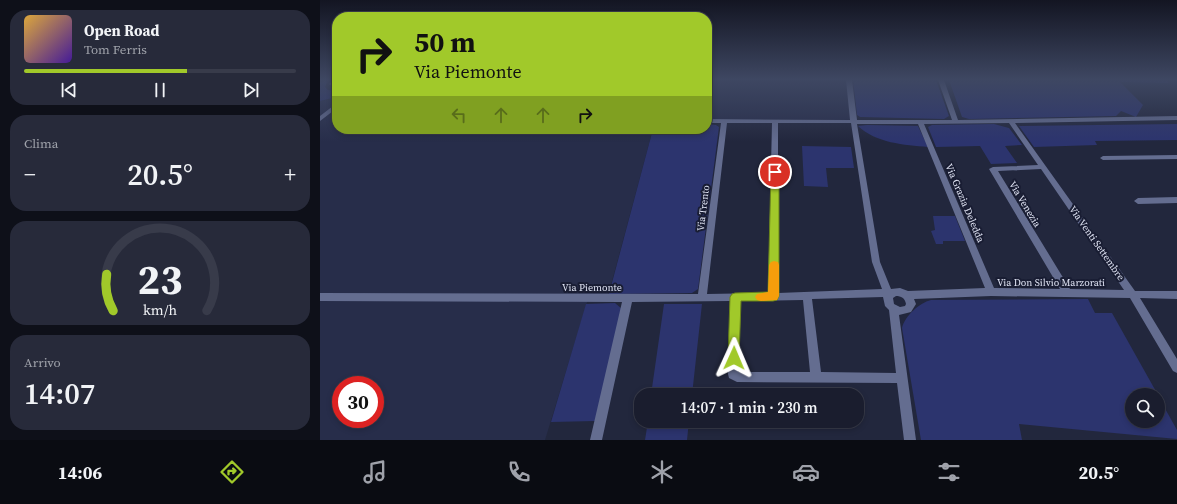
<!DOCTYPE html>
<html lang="it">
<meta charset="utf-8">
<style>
:root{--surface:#1a1d2e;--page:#272a3a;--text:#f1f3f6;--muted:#9fa2aa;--line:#383b4a;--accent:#a1c92a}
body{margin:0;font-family:"Source Serif 4",serif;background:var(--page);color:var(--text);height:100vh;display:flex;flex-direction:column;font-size:15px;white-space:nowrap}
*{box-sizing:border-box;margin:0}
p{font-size:13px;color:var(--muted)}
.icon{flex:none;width:22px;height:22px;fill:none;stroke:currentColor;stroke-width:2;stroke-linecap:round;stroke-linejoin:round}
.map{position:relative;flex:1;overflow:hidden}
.panel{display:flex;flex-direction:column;gap:10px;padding:10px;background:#0e1019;width:320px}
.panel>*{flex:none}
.hud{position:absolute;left:12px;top:12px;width:380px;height:122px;border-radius:16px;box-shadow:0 2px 6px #0003,0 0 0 1px var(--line);background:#a1c92a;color:#111;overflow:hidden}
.tools{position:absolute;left:805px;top:388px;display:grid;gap:8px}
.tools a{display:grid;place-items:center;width:40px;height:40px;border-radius:50%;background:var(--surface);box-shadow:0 2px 6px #0003,0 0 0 1px var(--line);font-size:20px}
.speed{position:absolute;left:12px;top:376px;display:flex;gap:8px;font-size:20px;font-weight:700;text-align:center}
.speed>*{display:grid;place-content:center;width:52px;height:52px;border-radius:50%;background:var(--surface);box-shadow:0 2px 6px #0003,0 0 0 1px var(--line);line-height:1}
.speed .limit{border:6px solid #d22;background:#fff;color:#111}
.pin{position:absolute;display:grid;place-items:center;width:34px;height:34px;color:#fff;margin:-17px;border:2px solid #fff;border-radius:50%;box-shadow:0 1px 4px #0007}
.me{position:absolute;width:44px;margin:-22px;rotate:1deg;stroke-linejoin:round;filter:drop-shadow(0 0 3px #0008)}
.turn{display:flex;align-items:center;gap:14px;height:84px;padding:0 16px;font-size:18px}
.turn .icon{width:52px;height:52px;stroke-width:2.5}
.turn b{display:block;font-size:28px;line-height:34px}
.lanes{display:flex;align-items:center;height:38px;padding:0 16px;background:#0003;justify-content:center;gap:20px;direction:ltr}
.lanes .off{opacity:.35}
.big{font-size:30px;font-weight:600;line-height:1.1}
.panel .tile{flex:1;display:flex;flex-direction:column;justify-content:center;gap:6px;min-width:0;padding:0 14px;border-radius:16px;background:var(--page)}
.panel .dial{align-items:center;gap:0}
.dial svg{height:104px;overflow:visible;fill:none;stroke:var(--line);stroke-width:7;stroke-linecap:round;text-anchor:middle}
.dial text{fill:var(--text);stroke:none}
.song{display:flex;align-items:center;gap:12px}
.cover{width:48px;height:48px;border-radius:6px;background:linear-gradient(135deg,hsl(40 70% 55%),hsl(260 70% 35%))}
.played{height:4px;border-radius:2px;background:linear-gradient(90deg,var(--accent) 60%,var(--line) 60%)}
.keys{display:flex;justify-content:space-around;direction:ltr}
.heat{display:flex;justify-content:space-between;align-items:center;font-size:22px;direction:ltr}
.trip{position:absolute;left:314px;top:388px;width:230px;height:40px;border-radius:16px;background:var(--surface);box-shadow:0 2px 6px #0003,0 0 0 1px var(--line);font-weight:600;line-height:40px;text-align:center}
.dock{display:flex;height:64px;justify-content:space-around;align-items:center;background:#0a0c12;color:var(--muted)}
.dock .icon{width:28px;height:28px}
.dock .on{color:var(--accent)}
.dock b{font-size:18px;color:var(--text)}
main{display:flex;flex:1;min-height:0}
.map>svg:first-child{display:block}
.built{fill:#272d4a;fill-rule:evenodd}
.green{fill:#2c346e}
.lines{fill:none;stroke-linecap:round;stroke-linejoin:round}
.minor{fill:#646d90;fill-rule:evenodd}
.route{fill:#a1c92a;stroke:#69831b}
.slow{fill:#f59e0b}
.labels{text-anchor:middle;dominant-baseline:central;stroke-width:4;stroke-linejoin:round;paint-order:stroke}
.street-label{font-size:10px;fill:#e0e4f4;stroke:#191d33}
</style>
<main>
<section class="panel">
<div class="tile">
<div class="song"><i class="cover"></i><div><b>Open Road</b><p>Tom Ferris</p></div></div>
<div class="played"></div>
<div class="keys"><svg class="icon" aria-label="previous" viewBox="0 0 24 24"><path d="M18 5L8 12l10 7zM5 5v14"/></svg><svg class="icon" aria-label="pause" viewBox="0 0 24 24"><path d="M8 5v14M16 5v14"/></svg><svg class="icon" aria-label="next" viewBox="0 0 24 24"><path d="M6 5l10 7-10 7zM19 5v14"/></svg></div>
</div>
<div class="tile"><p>Clima</p>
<div class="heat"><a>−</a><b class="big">20.5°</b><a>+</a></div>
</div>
<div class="tile dial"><svg viewBox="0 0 100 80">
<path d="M14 69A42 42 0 1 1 86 69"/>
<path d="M14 69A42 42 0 0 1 9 41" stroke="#a1c92a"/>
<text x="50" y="56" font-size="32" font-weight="700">23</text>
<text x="50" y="72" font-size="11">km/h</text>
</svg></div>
<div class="tile"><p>Arrivo</p><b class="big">14:07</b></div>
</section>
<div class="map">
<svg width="857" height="440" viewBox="0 0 857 440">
<rect width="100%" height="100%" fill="#22273d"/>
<path class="built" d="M387,80h146l4,40 -150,-1z
M17,97v32h316l-45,167h-19l-44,144h-225v-339zM21,385h34v34h-34z"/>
<path class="green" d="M8,80l-3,7 3,3 9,1v6l-17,4v-19z
M533,80h83l13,36 -5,3 -84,-2 -3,-2z
M629,80h218l2,3 -49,-1 23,23 -7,12 -15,-6 -5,5 -147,3 -7,-2z
M387,124l9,1 3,2 -21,162 -6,4 -83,1 44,-165h54z
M674,124l15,4 13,17 -17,1 12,17 -26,1 -11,-18 -44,1 -8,-20 4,-2z
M857,124v16l-82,1 2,4 -63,2 -15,-21z
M547,125l51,1 10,21c-24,-2 -52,-4 -70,-21z
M482,146l49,1 3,21h-28l2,19 -24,-1z
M613,216h22l10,25h-22v3h-7l-5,-13 4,-1z
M768,299l7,14h17l46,82h-26v26h26v-25l19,34v9l-158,-15 3,16h-101l-19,-112c3,-12 17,-25 29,-28z
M295,303l7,6 -27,112 -44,1 35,-118z
M344,304h38l-10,91h-41z
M328,421h41l-2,19h-42z"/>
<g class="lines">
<path class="minor" d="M13,80h4l-2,4 2,1v5l-8,-6z
M526,80h6l5,40h95l-14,-40h6l14,40 219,-4v4l-162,3 120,168h42v8l-37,-1 37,61v14l-4,-2 -43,-73 -139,-2 -77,3 2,5 -5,8 -12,3 17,125h-12l-7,-57 -160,-1 -8,-4 -1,-4 2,-73 -98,1 -30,138h-12l32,-138 -302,-1v-8l378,1 23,-171h-14v-4l143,1zM407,123h45l-4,170 -61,1zM458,123h73l21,139 10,27 -104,4zM689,123l29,42 -45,2 -4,2 71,120 -66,-1 -70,-164zM537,124h61l67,164 -77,3 -8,-3 -9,1 -11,-27zM721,169l83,121 -54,-1 -72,-118zM576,296c5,0 9,2 10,8l-1,2 -5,1 -6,-3 -1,-6zM563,297l2,9 4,4 7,63 -75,-1 -9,-73zM483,300l7,72h-72l2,-71z
M17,103v5l-17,13v-5z
M857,155v4l-74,1 -3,-2 3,-2z
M857,197v6l-39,1 -4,-3 4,-3z"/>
</g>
<linearGradient id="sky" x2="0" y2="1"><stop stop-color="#131522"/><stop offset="0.56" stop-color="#3e4762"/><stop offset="1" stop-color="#3e4762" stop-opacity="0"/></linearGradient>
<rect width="857" height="142" fill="url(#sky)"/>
<path class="route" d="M455,169l4,3v124l-2,4 -4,1h-32l-2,57 -1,4 -4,1 -5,-1 -1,-4 2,-61 2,-3 3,-1 33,-1 3,-120z"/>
<path class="slow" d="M454,261l4,1 1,3v31l-2,4 -16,1 -4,-1 -2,-3 2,-3 11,-2 1,-27 2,-3z"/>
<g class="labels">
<g class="street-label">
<text transform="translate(645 203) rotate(67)">Via Grazia Deledda</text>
<text transform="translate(705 204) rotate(59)">Via Venezia</text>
<text transform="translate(383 208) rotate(-83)">Via Trento</text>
<text transform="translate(777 243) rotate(55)">Via Venti Settembre</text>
<text x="731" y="282">Via Don Silvio Marzorati</text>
<text x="272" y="287">Via Piemonte</text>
</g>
</g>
</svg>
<div class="tools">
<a><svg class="icon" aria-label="search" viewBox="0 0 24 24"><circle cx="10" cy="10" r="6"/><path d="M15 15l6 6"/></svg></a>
</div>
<div class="speed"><div class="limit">30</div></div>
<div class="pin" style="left:455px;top:172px;background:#d93025"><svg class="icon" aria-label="arrive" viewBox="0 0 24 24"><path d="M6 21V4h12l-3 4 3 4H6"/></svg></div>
<svg class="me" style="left:414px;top:358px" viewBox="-20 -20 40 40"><path d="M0-17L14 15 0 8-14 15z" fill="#a1c92a" stroke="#fff" stroke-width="4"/></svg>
<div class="trip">14:07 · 1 min · 230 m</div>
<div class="hud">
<div class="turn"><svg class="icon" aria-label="right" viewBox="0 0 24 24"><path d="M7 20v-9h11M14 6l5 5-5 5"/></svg><div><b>50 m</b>Via Piemonte</div></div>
<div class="lanes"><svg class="icon off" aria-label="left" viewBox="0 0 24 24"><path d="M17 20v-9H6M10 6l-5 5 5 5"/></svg><svg class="icon off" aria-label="ahead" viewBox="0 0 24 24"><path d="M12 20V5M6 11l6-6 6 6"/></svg><svg class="icon off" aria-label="ahead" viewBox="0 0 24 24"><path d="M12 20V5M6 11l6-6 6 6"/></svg><svg class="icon" aria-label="right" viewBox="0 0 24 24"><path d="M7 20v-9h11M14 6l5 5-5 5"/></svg></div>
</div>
</div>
</main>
<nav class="dock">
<b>14:06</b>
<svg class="icon on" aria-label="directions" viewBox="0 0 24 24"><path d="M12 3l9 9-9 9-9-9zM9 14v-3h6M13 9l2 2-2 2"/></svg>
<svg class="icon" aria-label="music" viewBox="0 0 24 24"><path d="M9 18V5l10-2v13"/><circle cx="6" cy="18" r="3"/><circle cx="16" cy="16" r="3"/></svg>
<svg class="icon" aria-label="phone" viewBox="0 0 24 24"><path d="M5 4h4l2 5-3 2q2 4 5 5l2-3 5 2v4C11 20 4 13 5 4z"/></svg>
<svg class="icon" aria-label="climate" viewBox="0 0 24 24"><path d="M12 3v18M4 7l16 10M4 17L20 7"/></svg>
<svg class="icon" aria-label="car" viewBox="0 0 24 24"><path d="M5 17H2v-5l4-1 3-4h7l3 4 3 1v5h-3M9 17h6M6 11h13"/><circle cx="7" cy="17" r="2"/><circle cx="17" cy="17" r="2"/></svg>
<svg class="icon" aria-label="filters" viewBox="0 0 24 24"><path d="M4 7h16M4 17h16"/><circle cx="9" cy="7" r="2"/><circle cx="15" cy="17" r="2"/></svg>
<b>20.5°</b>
</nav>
